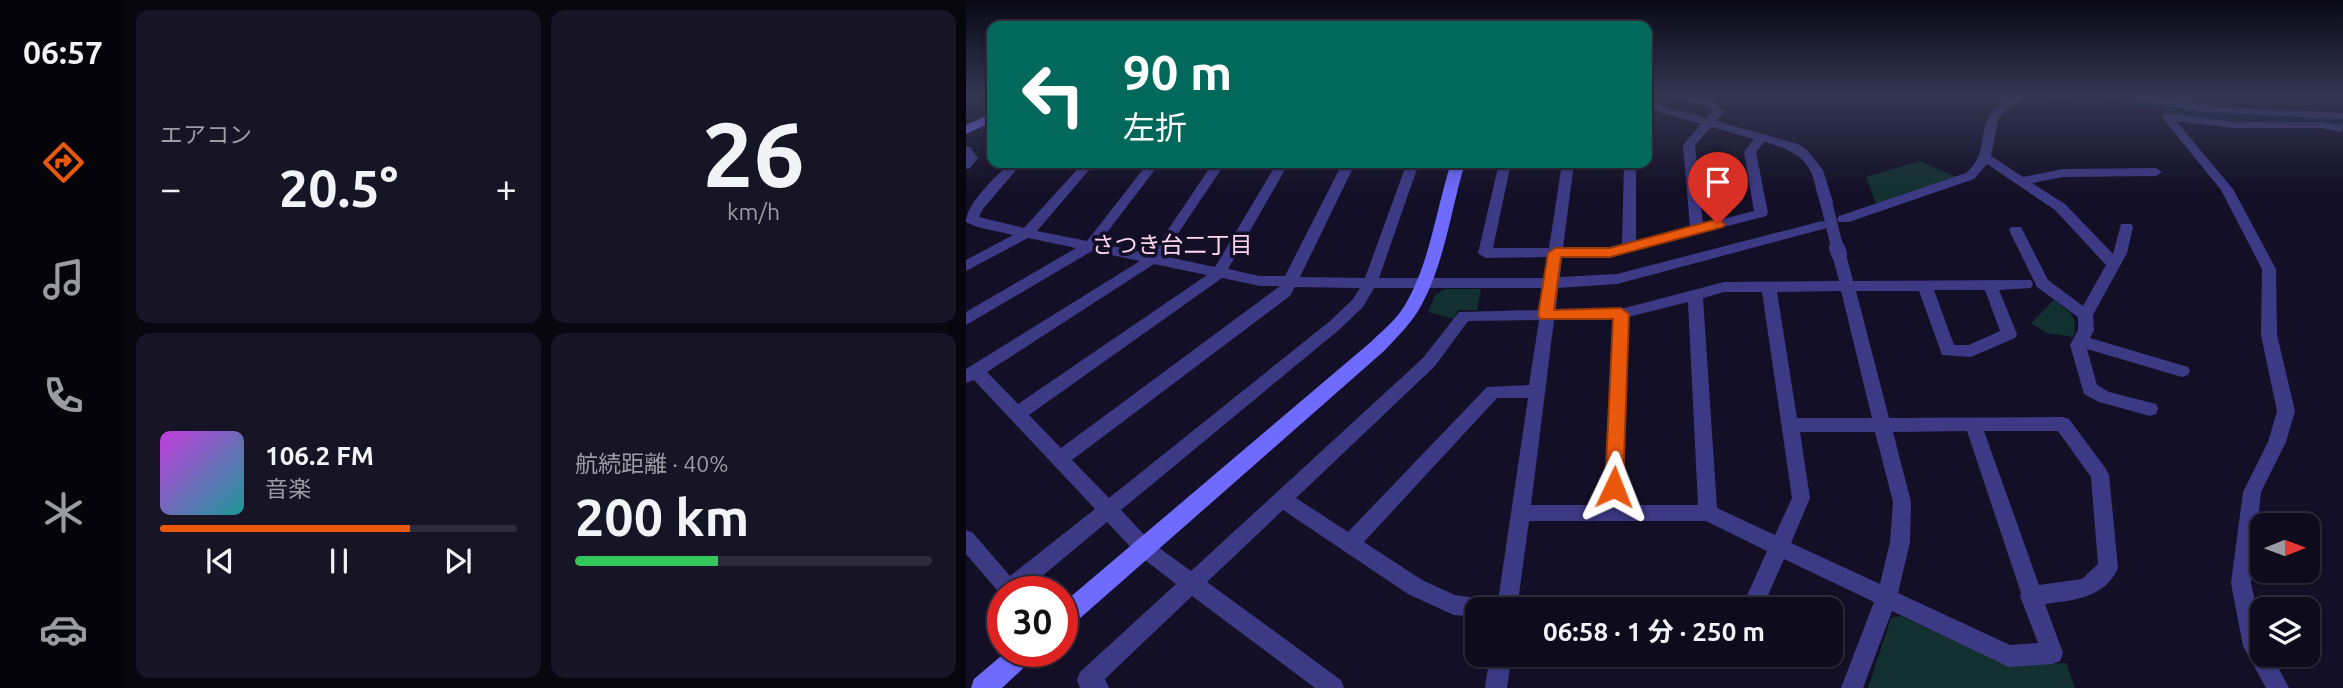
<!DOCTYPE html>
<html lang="ja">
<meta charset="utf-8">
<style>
:root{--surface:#0e0b1c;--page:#171425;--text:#f1f3f6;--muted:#9b9ba3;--line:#2e2b3b;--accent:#ea580c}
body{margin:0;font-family:Ubuntu,"Noto Sans JP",sans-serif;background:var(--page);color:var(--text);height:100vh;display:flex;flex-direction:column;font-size:26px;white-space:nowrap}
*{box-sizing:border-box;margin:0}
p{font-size:23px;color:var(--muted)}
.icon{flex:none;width:38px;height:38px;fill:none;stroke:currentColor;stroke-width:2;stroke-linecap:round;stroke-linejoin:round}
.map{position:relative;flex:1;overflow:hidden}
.details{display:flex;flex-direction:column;gap:10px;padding:10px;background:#08060f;width:840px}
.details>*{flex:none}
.banner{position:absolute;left:21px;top:21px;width:665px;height:147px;border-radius:14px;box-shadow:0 2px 5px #0004,0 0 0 2px var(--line);background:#00695c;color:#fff;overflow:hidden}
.needle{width:46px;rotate:89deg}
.buttons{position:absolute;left:1284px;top:513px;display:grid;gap:14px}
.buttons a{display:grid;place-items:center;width:70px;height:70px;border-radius:14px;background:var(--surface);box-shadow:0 2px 5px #0004,0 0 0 2px var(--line);font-size:35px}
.speed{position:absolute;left:21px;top:576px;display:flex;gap:14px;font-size:35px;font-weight:700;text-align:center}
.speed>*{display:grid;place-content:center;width:91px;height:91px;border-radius:50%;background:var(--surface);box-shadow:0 2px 5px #0004,0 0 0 2px var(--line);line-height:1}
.speed .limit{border:10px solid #d22;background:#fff;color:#111}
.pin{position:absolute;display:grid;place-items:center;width:60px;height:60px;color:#fff;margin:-72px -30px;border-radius:50% 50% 50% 0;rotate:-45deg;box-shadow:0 0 7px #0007}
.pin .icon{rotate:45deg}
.me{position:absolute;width:77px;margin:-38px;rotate:2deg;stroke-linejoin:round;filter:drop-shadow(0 0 5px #0008)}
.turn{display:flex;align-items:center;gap:24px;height:147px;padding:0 21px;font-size:32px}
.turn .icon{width:91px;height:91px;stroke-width:2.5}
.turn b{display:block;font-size:49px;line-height:60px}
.big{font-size:52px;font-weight:700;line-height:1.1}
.details .widget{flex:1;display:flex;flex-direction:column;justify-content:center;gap:10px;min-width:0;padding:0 24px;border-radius:14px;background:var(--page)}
.details .dial{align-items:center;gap:0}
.dial b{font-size:91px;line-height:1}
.song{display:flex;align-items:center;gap:21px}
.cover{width:84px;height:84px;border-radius:10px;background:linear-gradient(135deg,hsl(290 70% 55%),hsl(180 70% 35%))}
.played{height:7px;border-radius:4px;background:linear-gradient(90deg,var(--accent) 70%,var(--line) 70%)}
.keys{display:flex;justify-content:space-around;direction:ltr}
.heat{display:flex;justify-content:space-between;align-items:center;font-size:38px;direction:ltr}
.charge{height:10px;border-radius:5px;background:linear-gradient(90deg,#34c759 40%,var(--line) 0)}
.details .tiles{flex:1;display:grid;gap:10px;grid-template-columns:repeat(2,1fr)}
.trip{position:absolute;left:499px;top:597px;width:378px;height:70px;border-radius:14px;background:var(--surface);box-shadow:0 2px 5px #0004,0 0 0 2px var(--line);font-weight:700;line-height:70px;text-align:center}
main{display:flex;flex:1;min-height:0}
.menu{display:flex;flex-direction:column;width:126px;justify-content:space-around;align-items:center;background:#06040b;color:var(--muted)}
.menu .icon{width:49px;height:49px}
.menu .selected{color:var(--accent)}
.menu b{font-size:32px;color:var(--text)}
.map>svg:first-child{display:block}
.green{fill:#12302f}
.water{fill:#0a1f44}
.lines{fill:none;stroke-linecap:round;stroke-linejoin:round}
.street{fill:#3d3a85;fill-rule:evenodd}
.secondary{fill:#6f6bff;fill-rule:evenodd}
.street-bridge-far1{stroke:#3d3a85;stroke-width:12}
.street-bridge{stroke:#3d3a85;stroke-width:16}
.route{fill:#ea580c;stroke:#983908;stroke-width:2}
.labels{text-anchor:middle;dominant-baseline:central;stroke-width:7;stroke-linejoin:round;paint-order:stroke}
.neighbourhood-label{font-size:23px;fill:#ffd6f0;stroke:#130f26}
</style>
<main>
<nav class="menu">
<b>06:57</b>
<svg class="icon selected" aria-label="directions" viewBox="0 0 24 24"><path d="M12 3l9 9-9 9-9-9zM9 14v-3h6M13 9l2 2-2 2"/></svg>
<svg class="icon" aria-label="music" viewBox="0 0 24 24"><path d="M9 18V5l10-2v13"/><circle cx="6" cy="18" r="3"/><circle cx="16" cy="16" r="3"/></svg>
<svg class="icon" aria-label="phone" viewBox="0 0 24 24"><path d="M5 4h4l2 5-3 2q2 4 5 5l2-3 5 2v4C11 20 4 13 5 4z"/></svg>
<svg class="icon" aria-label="climate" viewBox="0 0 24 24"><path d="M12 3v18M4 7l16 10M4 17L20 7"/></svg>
<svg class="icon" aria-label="car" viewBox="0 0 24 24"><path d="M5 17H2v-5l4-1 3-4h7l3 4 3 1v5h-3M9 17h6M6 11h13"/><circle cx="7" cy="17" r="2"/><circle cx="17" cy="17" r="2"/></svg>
</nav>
<section class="details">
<div class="tiles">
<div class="widget"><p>エアコン</p>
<div class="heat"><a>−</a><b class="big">20.5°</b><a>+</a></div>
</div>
<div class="widget dial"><b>26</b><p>km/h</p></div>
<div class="widget">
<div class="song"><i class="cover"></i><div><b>106.2 FM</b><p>音楽</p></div></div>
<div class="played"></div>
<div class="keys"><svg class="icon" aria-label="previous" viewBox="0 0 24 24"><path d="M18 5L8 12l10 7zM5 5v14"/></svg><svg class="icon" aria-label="pause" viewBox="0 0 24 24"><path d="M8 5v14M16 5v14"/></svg><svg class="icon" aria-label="next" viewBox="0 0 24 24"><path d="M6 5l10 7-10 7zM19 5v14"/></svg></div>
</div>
<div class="widget"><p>航続距離 · 40%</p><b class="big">200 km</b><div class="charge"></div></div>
</div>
</section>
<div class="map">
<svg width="1377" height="688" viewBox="0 0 1377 688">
<rect width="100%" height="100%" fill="#130f26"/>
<path class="green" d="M954,161l36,16 -80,27 -10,-27z
M479,289h36l-4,21h-19l-4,9 -26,-7 7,-17z
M1088,300c16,11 25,17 19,37l-26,-4 -16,-10z
M935,616l107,49 58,-2 9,25h-207l23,-70z"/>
<path class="water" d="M1125,95h30l52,13 57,5 113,6v6l-94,-5 1,2 -50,-3z"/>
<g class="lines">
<path class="street" d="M698,95h23l28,6 9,11 -8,9 82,23 8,5 17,21 10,32 -2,3h-10c-4,-9 -5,-19 -8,-28 -8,-23 -27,-29 -49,-35l-8,10 12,61 -2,3 -156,41h-48l-2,20 57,-3 205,-53 7,4 -2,3 -210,56 -59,4 -2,21h65l103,-27 115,-1 -7,-27 7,-5 7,5 7,27 178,-1 2,4 -2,4 -32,2 18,44 -2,4 -44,19 -29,-2 -23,-64h-63l33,127 174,-1 6,2 37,50 3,6 9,93c-13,30 -44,32 -73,36l18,49 -3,8 -8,3 -43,3 -117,-56 -29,77h-22l33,-86 -90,-43 -22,50h-21l26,-58 -61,-30h-177l-12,88h-40v8l-23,-2 -46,-21 -125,-84 -76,72 134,98 3,8h-29l-123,-92 -87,83 4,9h-29l-3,-8 3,-8 96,-88 -39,-30 -30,-32 -84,70h-20v5l-37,-43v-24l7,3 37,43 85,-67 -121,-129 -8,3v-14l174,-108 -48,-10 -126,74v-13l110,-64 -48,-10 -62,33v-11l47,-25 -36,-8 -11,-5c0,-19 31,-46 44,-59h12l-39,46 -4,8 45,11 59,-65h12l-58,68 50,10 61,-78h12l-61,80 50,11 6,-5 58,-86h249l-1,5 -4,1h-40l-38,109h166l3,-21 -63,1 -7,-5 21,-90h12l-18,85h56l13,-85h12l-11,85 47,-1 12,-3 2,-81h12v78l54,-14 -7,-82 18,-21 -54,-16v-6l59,16 6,-6 -5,-6zM745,127l43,12 -10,13 10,59 -51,13 -8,-79zM256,168h52l-59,99 -52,-11zM320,168h54l-55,108h-25l-32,-7zM387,168h52l-40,110 -65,-1zM188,264l53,11 -189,129 -31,-32zM256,278l38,8h20l-219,162 -32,-33zM329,287l65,1 -7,11 -23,22 -221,177 -37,-38 218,-164zM408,288h170l-4,22 -81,2 -36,46 -232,213 -40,-29 -30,-32 219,-181 23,-22zM968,290h51l15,41 -31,14h-15zM875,291l31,127h-75l-20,-126zM758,292h38l30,206 -17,37 -58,-27 -14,-210zM722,302l10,203h-75l5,-188zM573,320l-10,65 -42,2 -139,145 -52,-34 139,-132 33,-45zM588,320h59l-9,185h-73zM531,398h31l-30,203 -43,-6 -33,-15 -58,-38zM1001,431l54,162 -1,3 18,47 -28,2 -112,-52 12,-51 1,-40 -18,-70zM1018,431h74l33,46 7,87 -16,15 -43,6zM834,432h75l18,70 -3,40 -10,42 -89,-41 19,-45z
M1048,95h14l-21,14 -9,10 -7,37 32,21 40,-8 93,-1 6,4 -6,4 -93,1 -31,6 33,21 48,50 8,-30h10l2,3 -6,26 -34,62 1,15 -4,8 98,29 2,4 -2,4 -6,2 -95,-28 10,36 12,7 47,12 2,5 -2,5 -6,2 -51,-14 -15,-8 -14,-49 8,-15v-13l-41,-30 -28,-57 2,-3h10l27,53 35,26 23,-41 -51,-55 -68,-46 -13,15 -125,43h-10l-2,-3 2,-3 127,-43c30,-26 0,-51 48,-78z
M1077,95h28c-6,5 -22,5 -28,0z
M1160,95h20l71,12 126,6v6l-139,-7 -48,-8z
M1201,113l67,9h87l22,3 -1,7 -21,-4h-87l-58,-7 57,68 43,80 1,66 18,76 -9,31 -25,50 -10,91 12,54v17h8l18,34h-23l-23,-42 -12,-63 12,-91 25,-50 9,-31 -16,-76 1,-66 -41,-79 -60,-74z
M0,146l4,1 8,11 -8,10 -4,1z
M524,654h22l-5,34h-22z"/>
<path class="secondary" d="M26,113v9l-26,12v-9z
M485,163h14c-14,46 -20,98 -43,141 -9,18 -24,32 -38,47l-314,276 -8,3v-26l310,-263c11,-11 25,-22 33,-36 25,-42 31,-96 46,-142z
M41,651h30l-4,8 -31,29h-31l3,-9z"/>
<path class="street-bridge-far1" d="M860,202l12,48"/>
<path class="street-bridge" d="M871,248l2,6"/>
</g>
<linearGradient id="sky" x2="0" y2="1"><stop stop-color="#0a0815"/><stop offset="0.5" stop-color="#333752"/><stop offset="1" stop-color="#333752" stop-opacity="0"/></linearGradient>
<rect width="1377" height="191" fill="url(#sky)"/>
<path class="route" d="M752,219l7,5 -2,3 -113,30h-49l-7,53 67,-2 8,6 -6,173 -3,6 -6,2 -7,-2 -2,-6 8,-168h-73l-2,-4 10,-62 7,-5h55z"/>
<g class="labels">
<g class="neighbourhood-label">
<text x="206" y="244">さつき台二丁目</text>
</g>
</g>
</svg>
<div class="buttons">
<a><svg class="needle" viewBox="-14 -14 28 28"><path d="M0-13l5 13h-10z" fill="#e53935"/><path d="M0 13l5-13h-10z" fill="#9b9ba3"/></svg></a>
<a><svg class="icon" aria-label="layers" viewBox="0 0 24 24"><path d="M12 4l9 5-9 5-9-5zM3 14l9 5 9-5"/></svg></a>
</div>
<div class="speed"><div class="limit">30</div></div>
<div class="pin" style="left:752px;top:224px;background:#d93025"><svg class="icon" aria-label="arrive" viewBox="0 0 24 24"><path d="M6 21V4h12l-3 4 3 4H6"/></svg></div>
<svg class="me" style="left:648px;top:487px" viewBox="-20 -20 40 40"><path d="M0-17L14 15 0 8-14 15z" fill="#ea580c" stroke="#fff" stroke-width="4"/></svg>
<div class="trip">06:58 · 1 分 · 250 m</div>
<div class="banner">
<div class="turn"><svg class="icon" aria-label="left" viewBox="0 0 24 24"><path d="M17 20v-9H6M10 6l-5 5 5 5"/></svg><div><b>90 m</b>左折</div></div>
</div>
</div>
</main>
